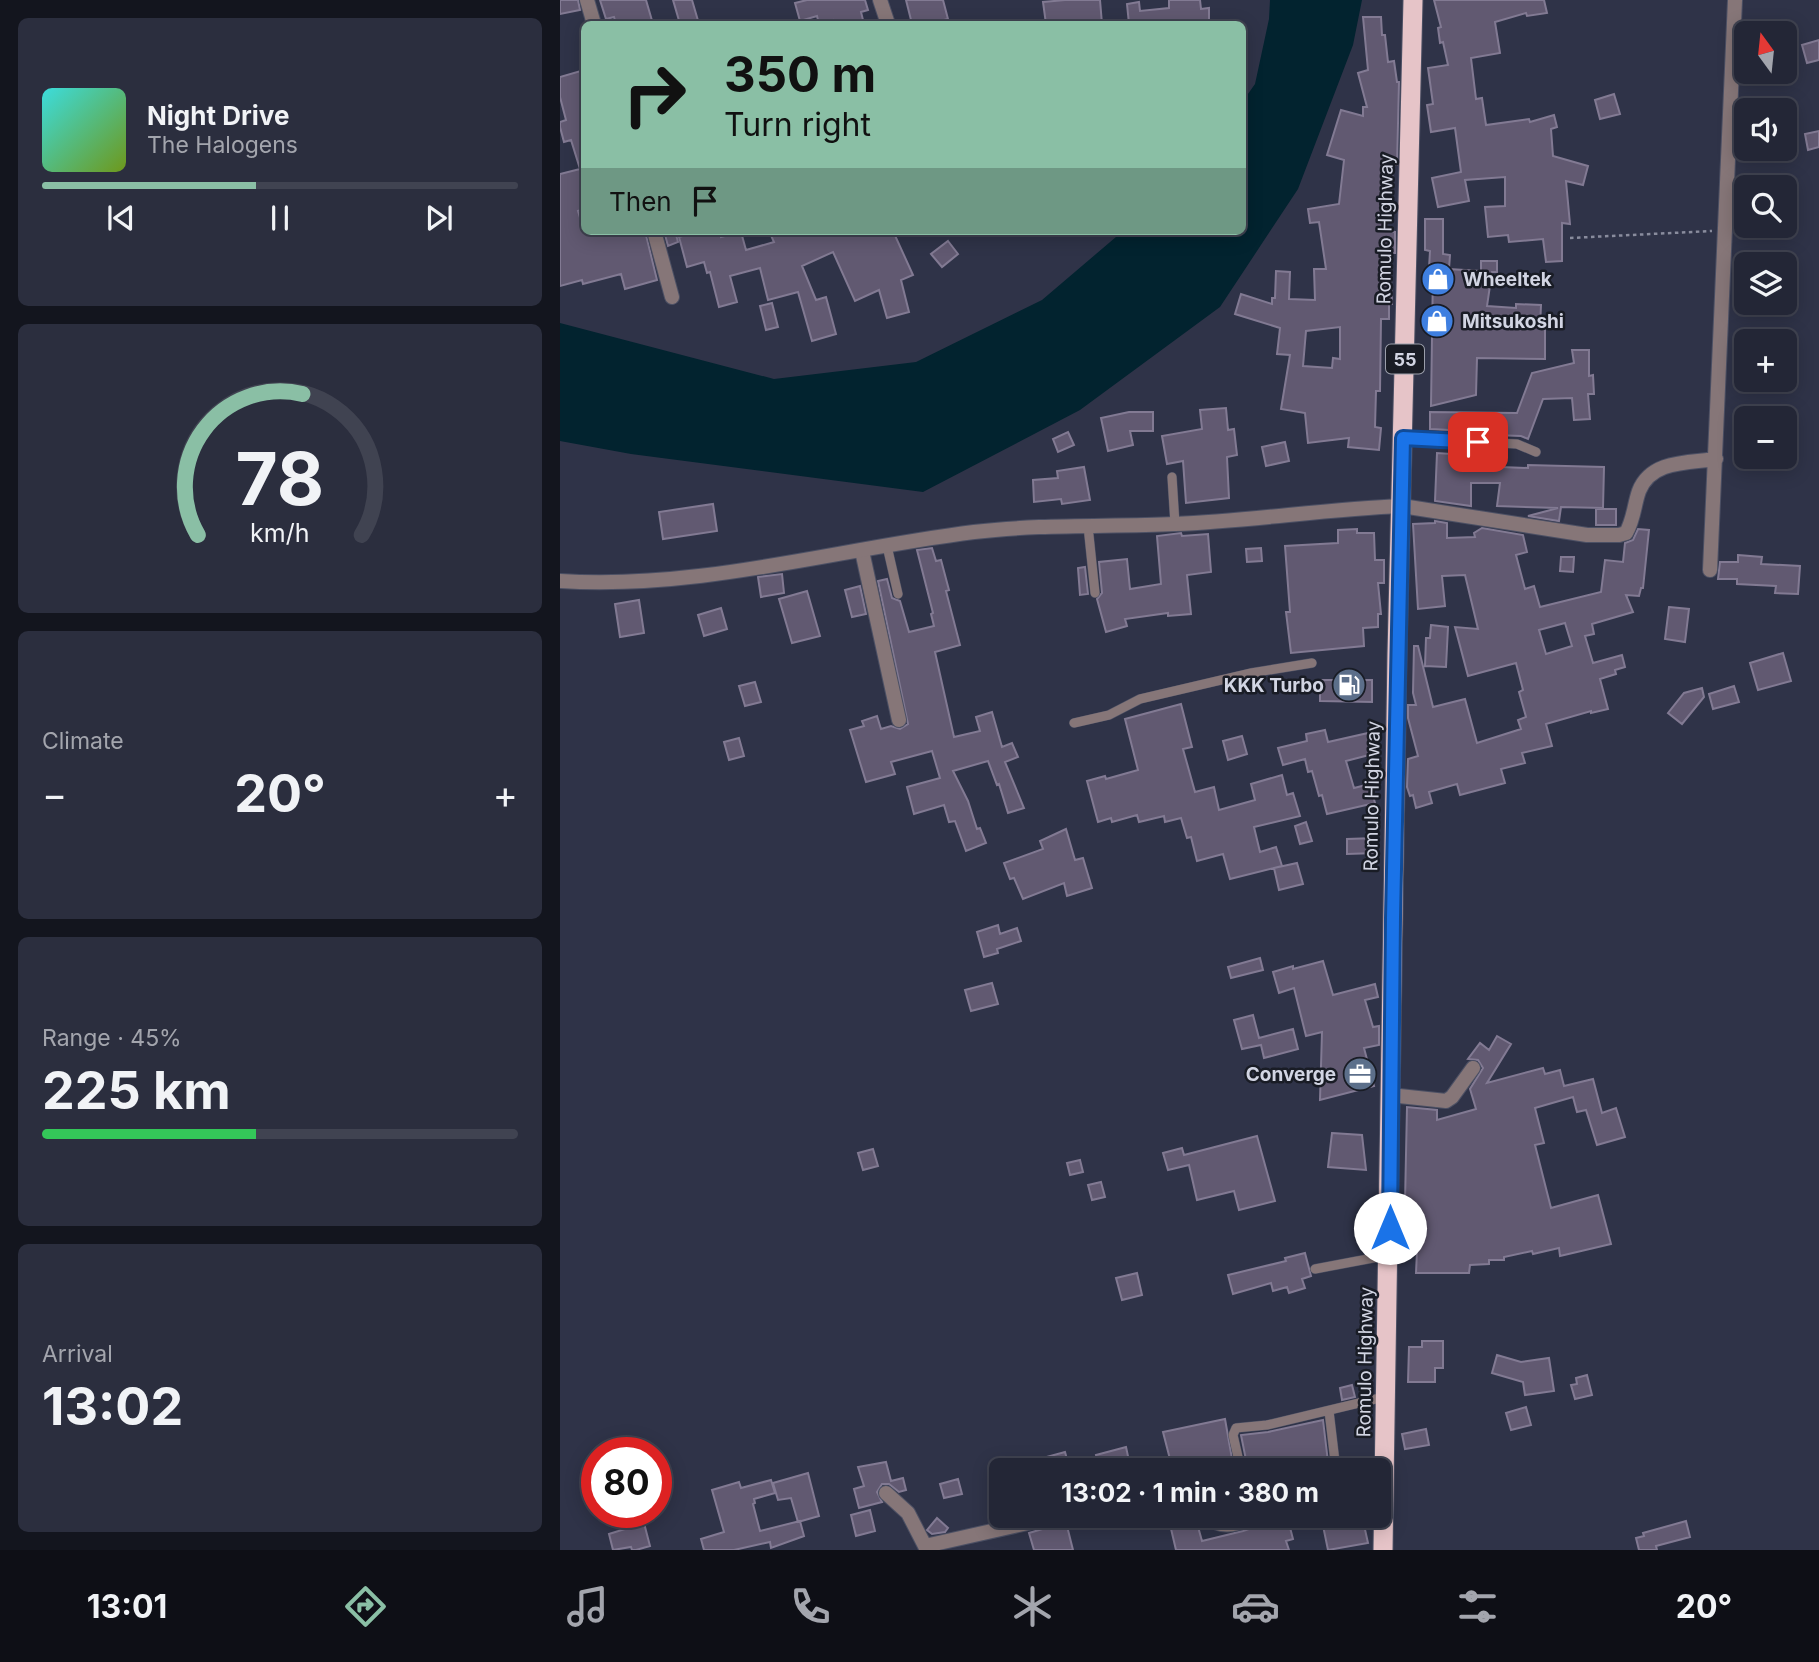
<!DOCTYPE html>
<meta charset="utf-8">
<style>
:root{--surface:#232636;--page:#2b2e3e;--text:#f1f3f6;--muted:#a3a5ad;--line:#404351;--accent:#8abfa5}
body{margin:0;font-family:Inter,sans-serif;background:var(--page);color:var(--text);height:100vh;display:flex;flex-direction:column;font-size:26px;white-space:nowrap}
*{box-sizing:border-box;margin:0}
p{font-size:23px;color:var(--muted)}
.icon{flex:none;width:38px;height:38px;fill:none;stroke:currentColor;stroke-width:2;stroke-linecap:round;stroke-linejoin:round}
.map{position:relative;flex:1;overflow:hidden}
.drawer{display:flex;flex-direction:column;gap:18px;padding:18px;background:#13151e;width:560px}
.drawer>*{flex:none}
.hud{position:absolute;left:21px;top:21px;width:665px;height:214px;border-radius:10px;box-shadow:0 4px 18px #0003,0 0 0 2px var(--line);background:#8abfa5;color:#111;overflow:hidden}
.needle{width:46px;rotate:345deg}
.buttons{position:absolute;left:1174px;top:21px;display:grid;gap:14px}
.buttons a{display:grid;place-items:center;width:63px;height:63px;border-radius:10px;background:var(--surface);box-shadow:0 4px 18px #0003,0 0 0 2px var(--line);font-size:35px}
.speed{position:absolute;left:21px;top:1437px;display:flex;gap:14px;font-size:35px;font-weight:700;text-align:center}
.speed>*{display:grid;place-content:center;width:91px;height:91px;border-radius:50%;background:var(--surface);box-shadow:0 4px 18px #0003,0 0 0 2px var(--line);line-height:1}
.speed .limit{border:10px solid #d22;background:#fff;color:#111}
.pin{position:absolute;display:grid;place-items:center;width:60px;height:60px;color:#fff;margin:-30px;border-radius:14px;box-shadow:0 4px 10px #0006}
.me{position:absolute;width:77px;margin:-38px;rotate:0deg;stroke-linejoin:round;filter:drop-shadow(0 0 5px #0008)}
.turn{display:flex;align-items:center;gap:24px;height:147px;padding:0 28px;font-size:32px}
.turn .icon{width:91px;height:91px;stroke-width:2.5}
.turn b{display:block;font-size:49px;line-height:60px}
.then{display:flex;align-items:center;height:66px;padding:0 28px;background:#0003;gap:14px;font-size:26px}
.big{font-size:52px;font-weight:700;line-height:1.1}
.drawer .tile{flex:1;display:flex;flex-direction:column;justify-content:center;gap:10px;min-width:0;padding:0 24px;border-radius:10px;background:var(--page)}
.drawer .dial{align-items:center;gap:0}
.dial svg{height:182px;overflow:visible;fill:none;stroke:var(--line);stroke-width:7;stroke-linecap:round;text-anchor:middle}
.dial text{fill:var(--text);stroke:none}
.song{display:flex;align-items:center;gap:21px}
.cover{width:84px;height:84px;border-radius:10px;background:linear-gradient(135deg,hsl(180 70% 55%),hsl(80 70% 35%))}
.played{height:7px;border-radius:4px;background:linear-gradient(90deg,var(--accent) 45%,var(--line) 45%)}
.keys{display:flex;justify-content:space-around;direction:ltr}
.heat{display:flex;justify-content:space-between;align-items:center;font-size:38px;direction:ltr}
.charge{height:10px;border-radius:5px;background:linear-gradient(90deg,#34c759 45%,var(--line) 0)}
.trip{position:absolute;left:429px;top:1458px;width:402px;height:70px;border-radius:10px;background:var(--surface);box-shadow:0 4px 18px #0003,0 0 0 2px var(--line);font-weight:700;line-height:70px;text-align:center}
.tabs{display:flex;height:112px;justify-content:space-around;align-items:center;background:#0e0f16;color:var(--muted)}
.tabs .icon{width:49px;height:49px}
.tabs .on{color:var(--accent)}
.tabs b{font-size:32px;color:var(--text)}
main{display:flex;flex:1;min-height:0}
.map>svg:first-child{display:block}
.water{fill:#02232f}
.building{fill:#615971;stroke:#827a93;stroke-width:2;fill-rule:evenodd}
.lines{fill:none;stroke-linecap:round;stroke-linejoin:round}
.service-casing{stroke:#4c5064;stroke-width:10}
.minor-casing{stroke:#4c5064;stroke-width:16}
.tertiary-casing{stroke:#4c5064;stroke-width:16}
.trunk-casing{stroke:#4c5064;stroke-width:21}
.path{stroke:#898c9d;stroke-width:2.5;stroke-dasharray:3.5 3.5;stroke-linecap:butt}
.service{stroke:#867678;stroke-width:9}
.minor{stroke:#867678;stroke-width:14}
.tertiary{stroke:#867678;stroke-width:14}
.trunk{stroke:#e6c4c8;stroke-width:19}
.route-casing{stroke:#114b97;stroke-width:18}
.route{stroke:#1a73e8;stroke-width:12}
.labels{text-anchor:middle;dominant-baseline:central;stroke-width:5;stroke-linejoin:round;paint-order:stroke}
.shield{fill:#191c25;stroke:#9a9eaa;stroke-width:2}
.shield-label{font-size:18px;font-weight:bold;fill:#d2d5e3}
.street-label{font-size:19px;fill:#d2d5e3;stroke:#191c25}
.poi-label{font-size:19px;font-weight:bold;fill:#d2d5e3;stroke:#191c25;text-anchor:start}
</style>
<main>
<section class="drawer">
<div class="tile">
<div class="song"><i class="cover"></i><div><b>Night Drive</b><p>The Halogens</p></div></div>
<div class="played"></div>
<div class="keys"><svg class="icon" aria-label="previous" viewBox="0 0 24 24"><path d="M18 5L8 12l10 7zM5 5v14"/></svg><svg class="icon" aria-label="pause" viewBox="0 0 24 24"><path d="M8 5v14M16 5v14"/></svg><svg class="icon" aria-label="next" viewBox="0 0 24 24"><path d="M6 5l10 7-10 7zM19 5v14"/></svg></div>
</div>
<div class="tile dial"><svg viewBox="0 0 100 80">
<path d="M14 69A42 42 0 1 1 86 69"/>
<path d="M14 69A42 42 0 0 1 60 7" stroke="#8abfa5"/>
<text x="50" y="56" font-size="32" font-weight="700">78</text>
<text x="50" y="72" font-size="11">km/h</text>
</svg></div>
<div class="tile"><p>Climate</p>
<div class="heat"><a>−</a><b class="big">20°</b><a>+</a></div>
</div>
<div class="tile"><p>Range · 45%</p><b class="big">225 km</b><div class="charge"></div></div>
<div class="tile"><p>Arrival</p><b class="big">13:02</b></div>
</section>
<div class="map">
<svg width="1259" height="1550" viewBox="0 0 1259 1550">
<rect width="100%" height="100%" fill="#2f3348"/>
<path class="water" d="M710,0h92l-9,45 -55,144 -78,118 -140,103 -157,82 -292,-38 -71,-13v-118l214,56 142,-17 126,-62 81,-69h119l1,-130 12,-17 14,-65z"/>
<path class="building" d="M0,0h18l2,10 -20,4z
M40,0h46l7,24h-37l-2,-7 -8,2z
M113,0h19l7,24h-19z
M247,0h58l3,10 -7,2 3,12h-30l-1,-4 -14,4 -2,-8 -17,5 -5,-18z
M346,0h37l5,19 -20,5h-16z
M505,0h35l2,24h-56l-3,-22z
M609,0h31l1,9 8,-1v16h-80l-2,-20 12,-2 1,9 29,-3z
M874,0h110l3,13 -20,3 -1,-3 -31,9 5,31 -29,5 5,41 6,-1 4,27 43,-6 1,3 24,-7 3,12 -6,2 2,27 35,10 -5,19 -17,-4 4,43 -8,-1v38l-16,1 -3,-23 -34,3 -1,-7 -20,2 -3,-30 20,-1v-29l-40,3 4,21 -31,6 -6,-29 29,-6 -6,-44 -24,4 -4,-27 6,-1 -5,-36 20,-3 -5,-23 -3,1 -2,-15 3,-1z
M803,17h18l1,18h3l3,27 6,-1 3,21h2l-2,83h-4l-2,33h-6l2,33 8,1v21h-5l2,51h-3v15h-8l-1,72h-4l-1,36 6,1 -2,22 -31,-3 1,-9 -41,5 -3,-30 -24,-4 9,-54 -13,-1 3,-26 -45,-14 6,-20 31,10v-6h3l1,-27 14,1 -1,27 26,1 -1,-31h12l-7,-47 -9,1 -2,-14 31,-5 5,-44 -17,-5 14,-45 22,6v-9h4l-9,-34 10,-3zM780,327v32l-7,-1 -1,10 -29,-2 3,-35z
M1259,40v20l-12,3 -5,-18z
M24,70v139l-6,2 6,20h61l12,49 -32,9 -4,-15 -38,10 -1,-4 -22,6v-112l20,-5 -9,-29 -7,2 -4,-15v-5l6,-2 -6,-23v-20z
M1054,94l6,20 -20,5 -5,-19z
M1259,131v16l-11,3 -3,-16z
M865,219h18v35l7,1 -1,14 32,2v-10h16v11h-5l-5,34 29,2v-4l25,1 -1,22h5v32l-68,-1 -1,37 -45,11 2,-138h-4l1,-17 -5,-1z
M104,231h11l3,11 -10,4z
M141,231h19l1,6 20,-5 5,18 28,-8 -5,-11h124l20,44 -12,5 8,32 -22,6 -8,-28 -24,11 -22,-49 -31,14 14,34 10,-3 10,37 -24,7 -14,-49 -30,8 -8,-32 -30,8 7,26 -18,5 -9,-35 -3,1 -3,-11 -17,5 -8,-30z
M388,241l10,13 -16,13 -11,-13z
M212,303l6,24 -12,3 -6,-24z
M1012,350h17v26l4,-1 1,19h-6l2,25 -16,1 -2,-22 -29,1 -15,40 -7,-3 -53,-2 1,-3 -39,-2v-17l87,1 15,-40 42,-10z
M666,408l2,22 6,-1 3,26 -10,2 2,41 -43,5 -3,-42 -16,3 -5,-28 40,-7 -2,-19z
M569,412h24v19h-23l3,14 -25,6 -7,-33z
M508,432l6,13 -16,7 -5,-13z
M725,442l4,19 -23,5 -4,-19z
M908,448l34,2 -1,17 27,1v-3l76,2 -1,41 -42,-1 -2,14 -31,-5 30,-8 -61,-2 3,-23h-29v23l-36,-5 2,-48 30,2z
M524,467l6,33 -28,4 -1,-5 -27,3 -1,-22 25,-2 -1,-7z
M153,504l4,27 -54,8 -4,-27z
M1036,509h20v16h-20z
M875,521l12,2v15l28,-1 -1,-4 8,-5 41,7 4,17 -11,3 9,34 9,-3 6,21 61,-15 4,-32 18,2 2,-19 8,-3 5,-11 11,1 -6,58h-2l-2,8 -13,-1 7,17 -41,12 2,10 -9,2 8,27 29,-8 3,12 -10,3 1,4 -16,5 8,30 -17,4v-2l-45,13 6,22 -30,7 3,10 -24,6 4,14 -45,12 -3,-11 -28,8 3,11 -16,5 -3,-13 -3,1 -3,-9 1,-28 10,-3 -10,-38v-13h8l-3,-12 1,-47h4l15,61 32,-8 12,44 44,-14 -3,-9 8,-3 -7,-25 4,-2 -7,-27 -48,13 -13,-49 23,2 -13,-54 -23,1 3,30 -27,3 -5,-85 22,-1zM1005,623l7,23 -26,8 -7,-24z
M797,529v4h17l1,27h9v23h-6l3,31h-3v13l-15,1 1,18 -73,7 -5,-41h4l-5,-66 53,-3v-13z
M621,533l1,3 26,-2 3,38 -24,3 4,39 -23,2v-3l-43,6 2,7 -21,6 -9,-33 5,-6 -3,-31 28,-3 3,30 31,-5 -4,-48z
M372,548l4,13 5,-1 8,30 -3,1 14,54 -25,7 19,85 26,-6 -4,-14 16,-5 10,35 10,-4 6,14 -13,5 19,46 -16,5 -9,-29 -2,1 -9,-24 -35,10 15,30 9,28 3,-1 6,15 -20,8 -11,-30 -6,1 -5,-17 -30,9 -7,-27 33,-9 -8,-27 -41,11 4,12 -29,8 -16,-52 14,-4 -2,-5 15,-5 4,13 10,-3 9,3 8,-5 -30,-143 9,-2 5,19 8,3 9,31 25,-6 -3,-12 2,-1 -16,-63z
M701,548l1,13 -15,1 -1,-13z
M1178,555l24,2 -1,7 39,2 -2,28 -23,-1 1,-7 -39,-2v-5h-19l2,-17h18z
M1001,557h13l-1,15 -13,-1z
M525,567l3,27 -8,1 -2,-27z
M222,574l2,19 -23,4 -3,-20z
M300,586l6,28 -14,3 -7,-27z
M247,591l13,45 -28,7 -13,-44z
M79,600l5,33 -24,4 -5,-33z
M1109,607l20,2 -4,33 -20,-3z
M161,608l6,21 -23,7 -6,-21z
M871,625l17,2 -2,40 -21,-1 1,-28h4z
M1223,653l8,28 -33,9 -8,-27z
M760,680h52v22l-52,-1z
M195,682l6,20 -16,4 -6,-20z
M1174,686l5,16 -26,7 -4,-15z
M1142,688l2,9 -22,27 -14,-11 16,-20z
M621,704l11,43 -9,2 12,43 19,-5 5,23 36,-10 -4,-16 31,-9 5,20 6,-2 7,23 -46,11 6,25 16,-5 6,19 -52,13 -7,-25 -26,7 -6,-24 -4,1 -6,-20 -16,4 -1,-6 -25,6 -2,-7 -25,7 -1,-4 -13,4 -11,-41 18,-5 1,3 32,-9 -13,-51z
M765,730l3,12 40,-9 5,21 -27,7 8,27 16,-4 5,19 -48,11 -5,-19 -3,1 -7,-25 -4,1 -3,-13 -22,6 -5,-17 29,-7 -1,-7z
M682,736l5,18 -19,6 -5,-19z
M179,738l5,18 -15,4 -5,-18z
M746,822l6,19 -12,3 -5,-18z
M506,829l9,31 8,-2 9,30 -25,8 -3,-13 -41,16 -9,-21 -4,1 -6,-16 39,-14 -3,-8z
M815,838l1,15 -29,1v-15z
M737,863l6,21 -24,6 -5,-22z
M438,925l2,9 17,-6 4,13 -24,8 1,4 -14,4 -7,-25z
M700,958l3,12 -32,8 -3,-11z
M763,961l10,34 42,-11 3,13 -13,3 8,27 6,-1v19l-15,3 10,38 -54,14 2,-68 -16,4 -12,-48 -15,5 -6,-21 20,-6v3z
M432,983l6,21 -27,7 -6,-21z
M693,1015l6,23 34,-9 5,20 -34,9 -3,-13 -19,4 -8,-29z
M937,1036l14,8 -24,39 56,-15 2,6 15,-4 4,16 29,-7 9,34 14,-5 9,29 -28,8 -11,-35 -9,2 -4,-15 -38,11 9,35 -9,2 16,63 47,-13 13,49 -51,12 -1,-8 -26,6 -1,-3 -28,6v3h-15v4l-19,1 -1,8h-53l1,-22 -13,-1 3,-143 30,3v10l39,-11 -6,-20 13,-21 -5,-8 -10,-1 12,-16 9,7z
M772,1133l30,2 4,35 -38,-3z
M697,1136l18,65 -36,9 -5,-19 -37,9 -8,-35 -21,5 -5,-17 19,-5 2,7z
M313,1149l5,17 -15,4 -5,-17z
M520,1160l3,12 -13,3 -3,-12z
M541,1182l4,15 -13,3 -4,-15z
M745,1253l6,23 -9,3 3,9 -16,5 -2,-6 -14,4 -2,-8 -38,11 -5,-19 58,-14 -1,-3z
M577,1273l5,22 -20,5 -6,-22z
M862,1341h21v27h-8v14h-27l1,-35h13z
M937,1355l24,7 28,-4 5,33 -29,4 -2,-13 -31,-9z
M1027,1375l5,20 -17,4 -4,-14 6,-1 -1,-6z
M792,1385l3,12 -13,3 -2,-12z
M966,1407l5,18 -20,5 -5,-17z
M665,1419l9,51h-47l-1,-6 -14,3 -9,-35z
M763,1420l5,42 -30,8h-50l-7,-35 27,-3z
M866,1429l3,16 -24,4 -3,-15z
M566,1447l5,23h-31l-4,-15z
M505,1452l5,18h-56l-1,-4z
M326,1462l5,19 12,-3 3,12 -7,2 -10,-8h-7l-5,8 5,10 -23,6 -5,-19 10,-3 -6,-19z
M248,1473l11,43 -21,6 -7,-24 -13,2 -5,-17z
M398,1479l4,15 -18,4 -4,-14z
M211,1480l4,13 -21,6 1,4 -2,1 7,27 40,-10 4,15 -33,12 -1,-6 -36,8h-30l-3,-11 23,-7 -12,-42 27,-8 2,6z
M310,1510l5,21 -19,5 -5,-21z
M608,1516h27l7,25 41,-10 44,-15 6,23 -7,2 3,9h-113z
M761,1516h41l6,27 -40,7z
M377,1518l11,10 -3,4 -13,2 -5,-4z
M1126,1521l4,16 -34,9 1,4h-18l-3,-12 8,-2 -1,-3z
M506,1522l7,28h-39l-5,-17z
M84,1523l6,23 -14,4h-4l-1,-3 -18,3 -4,-16z"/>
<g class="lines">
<defs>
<path id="service" d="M843,438l114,6 19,8
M612,477l3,47
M528,526l7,67
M327,546l11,48
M514,723l35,-8 31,-16 111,-26 61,-10
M755,1269l74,-14
M769,1411l7,59
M681,1470l-8,-35 3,-7 31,-3 117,-28
M794,1470l30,-6"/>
<path id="minor" d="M27,0l7,24
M320,0l8,24
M94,231l18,66
M842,506l185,29h32l7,-2c8,-14 8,-28 13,-42 12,-31 49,-28 77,-32
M302,551l37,169
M1150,570l25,-570
M830,1095l56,6 6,-4 21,-29
M326,1493l22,20 17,33 134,-30
M648,1516c14,17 36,4 54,0"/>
<path id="tertiary" d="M0,581c140,9 277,-32 414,-49 67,-8 134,-5 201,-8 76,-3 151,-15 227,-18"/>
<path id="trunk" d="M823,1550l14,-895 16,-655"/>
</defs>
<use href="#service" class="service-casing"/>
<use href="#minor" class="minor-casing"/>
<use href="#tertiary" class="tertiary-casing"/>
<use href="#trunk" class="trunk-casing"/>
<path class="path" d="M1010,238l142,-7"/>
<use href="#service" class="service"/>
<use href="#minor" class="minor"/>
<use href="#tertiary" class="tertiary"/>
<use href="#trunk" class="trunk"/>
</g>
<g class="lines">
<defs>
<path id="route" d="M830,1228l3,-310 10,-480 75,4"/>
</defs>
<use href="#route" class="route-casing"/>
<use href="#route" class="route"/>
</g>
<defs>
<symbol id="shop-disc" viewBox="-11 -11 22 22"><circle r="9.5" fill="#3f7fe0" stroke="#191c25"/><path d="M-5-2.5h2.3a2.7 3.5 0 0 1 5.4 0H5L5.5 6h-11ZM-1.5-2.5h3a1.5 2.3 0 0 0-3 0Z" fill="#fff"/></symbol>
<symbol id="fuel-disc" viewBox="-11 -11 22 22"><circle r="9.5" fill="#5c6f8a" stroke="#191c25"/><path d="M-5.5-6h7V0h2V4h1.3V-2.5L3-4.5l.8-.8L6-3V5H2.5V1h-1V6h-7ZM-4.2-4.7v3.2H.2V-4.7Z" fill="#fff"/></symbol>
<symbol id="office-disc" viewBox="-11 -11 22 22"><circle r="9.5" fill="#5c6f8a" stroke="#191c25"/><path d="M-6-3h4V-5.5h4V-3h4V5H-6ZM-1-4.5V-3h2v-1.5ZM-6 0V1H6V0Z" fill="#fff"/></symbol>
</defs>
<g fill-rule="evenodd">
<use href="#shop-disc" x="859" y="260" width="38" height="38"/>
<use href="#shop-disc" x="858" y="302" width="38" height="38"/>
<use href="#fuel-disc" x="770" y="666" width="38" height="38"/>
<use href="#office-disc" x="781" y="1055" width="38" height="38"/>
</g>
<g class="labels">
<rect class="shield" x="826" y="344.5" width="38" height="29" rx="5"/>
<g class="shield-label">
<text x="845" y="359">55</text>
</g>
<g class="street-label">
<text transform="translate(825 229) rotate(-89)">Romulo Highway</text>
<text transform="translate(812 796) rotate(-89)">Romulo Highway</text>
<text transform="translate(805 1362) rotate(-89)">Romulo Highway</text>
</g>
<g class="poi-label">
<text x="903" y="279">Wheeltek</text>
<text x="902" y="321">Mitsukoshi</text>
<text x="764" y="685" text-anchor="end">KKK Turbo</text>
<text x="776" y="1074" text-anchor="end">Converge</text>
</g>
</g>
</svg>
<div class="buttons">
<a><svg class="needle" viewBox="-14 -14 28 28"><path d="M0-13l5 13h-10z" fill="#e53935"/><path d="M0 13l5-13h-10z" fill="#a3a5ad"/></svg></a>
<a><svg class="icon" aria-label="sound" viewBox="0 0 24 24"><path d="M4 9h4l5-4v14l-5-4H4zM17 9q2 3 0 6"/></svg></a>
<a><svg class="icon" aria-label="search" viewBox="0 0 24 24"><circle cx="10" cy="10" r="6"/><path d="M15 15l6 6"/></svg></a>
<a><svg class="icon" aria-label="layers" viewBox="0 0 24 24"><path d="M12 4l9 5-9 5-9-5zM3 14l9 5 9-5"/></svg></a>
<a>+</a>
<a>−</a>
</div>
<div class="speed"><div class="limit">80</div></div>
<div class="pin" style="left:918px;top:442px;background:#d93025"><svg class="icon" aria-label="arrive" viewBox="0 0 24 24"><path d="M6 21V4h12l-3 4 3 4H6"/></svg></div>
<svg class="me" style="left:830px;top:1228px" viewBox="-20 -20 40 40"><circle r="19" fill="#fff"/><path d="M0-13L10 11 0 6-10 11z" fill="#1a73e8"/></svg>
<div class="trip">13:02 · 1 min · 380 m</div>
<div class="hud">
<div class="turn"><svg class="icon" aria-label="right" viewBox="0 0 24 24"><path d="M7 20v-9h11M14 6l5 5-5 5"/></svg><div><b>350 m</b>Turn right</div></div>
<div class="then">Then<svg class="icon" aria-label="arrive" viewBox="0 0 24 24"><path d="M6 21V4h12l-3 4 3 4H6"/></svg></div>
</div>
</div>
</main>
<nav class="tabs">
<b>13:01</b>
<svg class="icon on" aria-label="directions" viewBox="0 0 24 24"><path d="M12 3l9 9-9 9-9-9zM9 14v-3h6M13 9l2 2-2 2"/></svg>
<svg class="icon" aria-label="music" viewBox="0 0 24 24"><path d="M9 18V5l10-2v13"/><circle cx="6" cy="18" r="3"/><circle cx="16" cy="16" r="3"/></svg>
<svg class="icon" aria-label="phone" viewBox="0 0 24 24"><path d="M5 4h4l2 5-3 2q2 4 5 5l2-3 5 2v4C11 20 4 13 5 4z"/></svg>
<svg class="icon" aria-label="climate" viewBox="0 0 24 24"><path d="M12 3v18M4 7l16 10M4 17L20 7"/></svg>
<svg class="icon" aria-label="car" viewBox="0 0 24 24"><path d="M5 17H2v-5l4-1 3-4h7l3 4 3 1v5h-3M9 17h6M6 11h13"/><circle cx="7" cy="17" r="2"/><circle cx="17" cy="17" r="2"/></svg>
<svg class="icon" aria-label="filters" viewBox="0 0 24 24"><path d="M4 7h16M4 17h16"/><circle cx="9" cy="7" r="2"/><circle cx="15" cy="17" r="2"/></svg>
<b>20°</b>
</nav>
